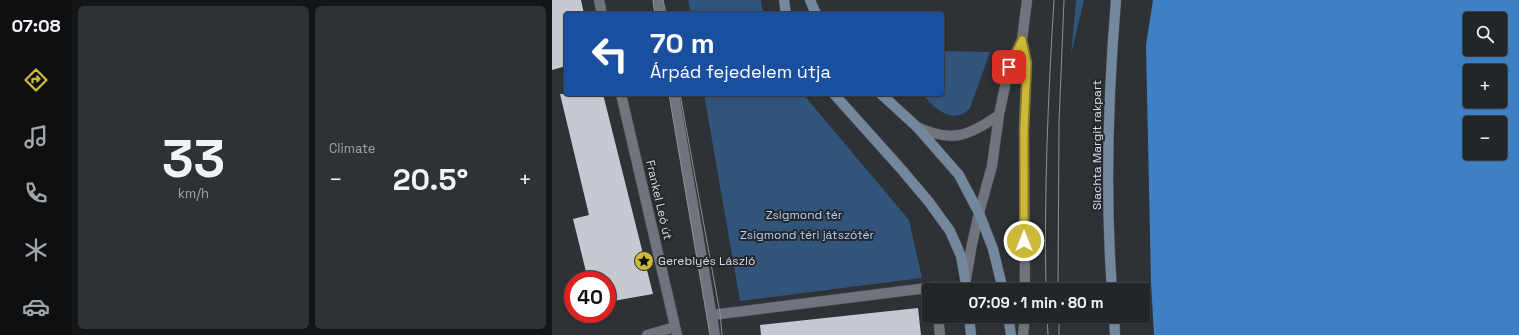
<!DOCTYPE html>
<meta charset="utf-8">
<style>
:root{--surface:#222629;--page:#2e3235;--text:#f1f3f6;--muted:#a2a5a8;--line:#3f4346;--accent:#ccb939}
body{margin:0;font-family:"Space Grotesk",sans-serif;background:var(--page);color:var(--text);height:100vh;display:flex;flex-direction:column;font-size:15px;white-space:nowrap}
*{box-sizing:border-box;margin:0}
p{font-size:13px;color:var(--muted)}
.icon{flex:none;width:22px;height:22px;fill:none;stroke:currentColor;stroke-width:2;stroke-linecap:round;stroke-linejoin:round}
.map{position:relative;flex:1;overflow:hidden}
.sheet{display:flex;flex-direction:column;gap:6px;padding:6px;background:#131517;width:480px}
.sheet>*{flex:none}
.guide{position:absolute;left:12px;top:12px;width:380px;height:84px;border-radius:4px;box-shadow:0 1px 3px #0004,0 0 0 1px var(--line);background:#1a4fa0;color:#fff;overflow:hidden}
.buttons{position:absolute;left:911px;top:12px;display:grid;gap:8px}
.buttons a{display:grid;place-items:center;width:44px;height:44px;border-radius:4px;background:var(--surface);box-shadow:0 1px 3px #0004,0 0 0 1px var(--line);font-size:20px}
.speed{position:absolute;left:12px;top:271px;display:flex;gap:8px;font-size:20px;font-weight:700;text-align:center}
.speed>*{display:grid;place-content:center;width:52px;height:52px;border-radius:50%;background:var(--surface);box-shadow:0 1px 3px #0004,0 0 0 1px var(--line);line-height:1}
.speed .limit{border:6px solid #d22;background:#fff;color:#111}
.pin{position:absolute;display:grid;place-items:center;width:34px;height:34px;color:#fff;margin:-17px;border-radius:8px;box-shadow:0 2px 6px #0006}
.me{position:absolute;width:44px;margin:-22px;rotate:0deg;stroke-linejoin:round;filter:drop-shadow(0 0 3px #0008)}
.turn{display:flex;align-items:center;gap:14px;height:84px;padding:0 20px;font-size:18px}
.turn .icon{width:52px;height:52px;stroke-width:2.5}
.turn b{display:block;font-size:28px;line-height:34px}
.big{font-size:30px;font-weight:700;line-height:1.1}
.sheet .tile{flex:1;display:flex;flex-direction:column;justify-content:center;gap:6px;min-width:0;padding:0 14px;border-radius:6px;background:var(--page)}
.sheet .dial{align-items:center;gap:0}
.dial b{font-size:52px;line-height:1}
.heat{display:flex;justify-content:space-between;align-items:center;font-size:22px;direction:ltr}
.sheet .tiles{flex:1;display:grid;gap:6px;grid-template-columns:repeat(2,1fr)}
.trip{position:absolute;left:370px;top:283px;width:228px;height:40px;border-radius:4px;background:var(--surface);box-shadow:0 1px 3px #0004,0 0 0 1px var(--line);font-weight:700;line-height:40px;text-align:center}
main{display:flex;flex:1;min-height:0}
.dock{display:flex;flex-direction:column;width:72px;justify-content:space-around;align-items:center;background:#0e0f10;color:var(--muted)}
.dock .icon{width:28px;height:28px}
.dock .active{color:var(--accent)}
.dock b{font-size:18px;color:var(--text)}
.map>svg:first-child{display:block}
.green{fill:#30547a}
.water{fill:#3e80c3;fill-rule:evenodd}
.building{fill:#c4cad0}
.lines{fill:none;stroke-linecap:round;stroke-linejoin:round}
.service-casing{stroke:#4d5054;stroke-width:11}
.minor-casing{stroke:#4d5054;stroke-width:11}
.tertiary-casing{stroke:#4d5054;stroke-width:11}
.secondary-casing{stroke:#4d5054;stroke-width:11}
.service{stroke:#6f757a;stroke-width:10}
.minor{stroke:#6f757a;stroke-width:10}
.tertiary{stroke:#6f757a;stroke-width:10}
.secondary{stroke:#74889d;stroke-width:10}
.tram{stroke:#8d9094;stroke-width:1}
.route-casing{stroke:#857825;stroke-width:10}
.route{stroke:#ccb939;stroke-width:7}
.labels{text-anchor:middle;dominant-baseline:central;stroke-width:4;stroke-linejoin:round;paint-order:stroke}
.street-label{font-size:12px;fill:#d9dcdf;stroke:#24282d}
.park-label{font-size:12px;fill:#b0d1f5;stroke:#24282d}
.poi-label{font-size:12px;fill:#d9dcdf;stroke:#24282d;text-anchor:start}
</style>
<main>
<nav class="dock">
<b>07:08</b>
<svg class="icon active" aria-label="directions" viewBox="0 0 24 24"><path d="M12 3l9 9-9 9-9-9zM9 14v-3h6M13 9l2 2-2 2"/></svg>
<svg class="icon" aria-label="music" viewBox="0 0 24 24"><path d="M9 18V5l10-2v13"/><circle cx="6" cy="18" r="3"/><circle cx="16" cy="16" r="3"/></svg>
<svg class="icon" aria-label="phone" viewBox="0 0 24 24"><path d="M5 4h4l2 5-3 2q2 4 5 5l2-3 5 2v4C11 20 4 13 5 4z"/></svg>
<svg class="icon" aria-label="climate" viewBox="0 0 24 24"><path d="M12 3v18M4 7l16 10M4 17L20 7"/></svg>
<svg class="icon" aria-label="car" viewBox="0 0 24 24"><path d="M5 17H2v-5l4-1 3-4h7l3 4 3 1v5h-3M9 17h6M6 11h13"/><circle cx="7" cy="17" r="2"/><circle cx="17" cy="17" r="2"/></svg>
</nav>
<section class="sheet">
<div class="tiles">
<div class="tile dial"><b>33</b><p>km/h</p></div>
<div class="tile"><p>Climate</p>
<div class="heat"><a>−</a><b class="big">20.5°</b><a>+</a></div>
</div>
</div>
</section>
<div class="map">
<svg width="967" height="335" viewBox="0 0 967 335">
<rect width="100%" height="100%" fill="#2e3237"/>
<path class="green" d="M136,0h73l1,9 3,5h-74z
M524,0h8l-13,55z
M390,51l48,1 -20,56c-2,2 -5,5 -8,6 -16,7 -31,-10 -40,-20h20z
M152,94h99l106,126 13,58 -182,23z"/>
<path class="water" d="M601,0h366v335h-365l-3,-53 -5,-237zM918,19h30v30h-30zM918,71h30v30h-30zM918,123h30v30h-30z"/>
<path class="building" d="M0,0h29l3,14h-18v52l-14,4z
M8,94h43l50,200 -46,8v-22h-19l-15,-61 16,-4z
M366,308l3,27h-160l-1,-10z"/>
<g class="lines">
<defs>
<path id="service" d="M95,335l28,-8"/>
<path id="minor" d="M47,0l3,14
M69,94l56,241
M160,315l223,-28 1,3
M386,316l2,19"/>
<path id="tertiary" d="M106,0l2,14
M470,40l5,23 -3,66 1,161
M122,94l41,241
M365,127c35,16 52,9 82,-12
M414,279l6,-35 7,-31 13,-47 7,-51 10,-48 13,-27 5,-40
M471,335l2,-19"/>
<path id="secondary" d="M232,0l2,14
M258,0l6,14
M282,94l68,76 27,32 21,29 11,25 6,34
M329,94l36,33 42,48 20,38 14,36 10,41
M560,290c-7,-96 -4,-194 4,-290
M417,316l2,19
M456,316l3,19
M562,316l1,19"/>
</defs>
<use href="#service" class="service-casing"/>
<use href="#minor" class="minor-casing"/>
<use href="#tertiary" class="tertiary-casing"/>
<use href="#secondary" class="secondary-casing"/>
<use href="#service" class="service"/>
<use href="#minor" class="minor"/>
<use href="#tertiary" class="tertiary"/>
<use href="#secondary" class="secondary"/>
<path class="tram" d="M101,0l2,14
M111,0l3,14
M117,94l41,241
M128,94l40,219 2,22
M494,290c-2,-97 2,-193 8,-290
M506,290l1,-167 5,-123
M495,316l1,19
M507,316v19"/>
</g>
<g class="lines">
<defs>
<path id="route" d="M457,67l13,-27 5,23 -3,66v112"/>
</defs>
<use href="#route" class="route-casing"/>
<use href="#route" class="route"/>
</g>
<defs>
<symbol id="sight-disc" viewBox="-11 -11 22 22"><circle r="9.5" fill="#ccb939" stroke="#24282d"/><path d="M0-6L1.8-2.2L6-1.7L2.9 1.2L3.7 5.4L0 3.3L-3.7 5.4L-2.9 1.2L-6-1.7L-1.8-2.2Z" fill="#111"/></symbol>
</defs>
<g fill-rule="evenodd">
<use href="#sight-disc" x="81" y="250" width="22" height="22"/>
</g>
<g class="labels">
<g class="street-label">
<text transform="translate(545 145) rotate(-90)">Slachta Margit rakpart</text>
<text transform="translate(107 200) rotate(77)">Frankel Leó út</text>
</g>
<g class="park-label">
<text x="252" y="215">Zsigmond tér</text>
<text x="255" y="235">Zsigmond téri játszótér</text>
</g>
<g class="poi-label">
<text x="106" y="261">Gereblyés László</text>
</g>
</g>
</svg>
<div class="buttons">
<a><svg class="icon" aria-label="search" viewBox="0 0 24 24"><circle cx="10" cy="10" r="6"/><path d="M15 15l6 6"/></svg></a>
<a>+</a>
<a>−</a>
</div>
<div class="speed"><div class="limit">40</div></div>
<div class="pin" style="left:457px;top:67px;background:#d93025"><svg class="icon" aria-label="arrive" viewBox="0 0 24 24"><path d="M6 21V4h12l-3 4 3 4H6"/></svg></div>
<svg class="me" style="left:472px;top:241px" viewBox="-20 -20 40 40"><circle r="17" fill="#ccb939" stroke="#fff" stroke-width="3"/><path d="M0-11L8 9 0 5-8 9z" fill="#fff"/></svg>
<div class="trip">07:09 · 1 min · 80 m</div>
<div class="guide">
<div class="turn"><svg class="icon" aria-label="left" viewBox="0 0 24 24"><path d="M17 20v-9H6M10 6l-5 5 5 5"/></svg><div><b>70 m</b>Árpád fejedelem útja</div></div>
</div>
</div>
</main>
